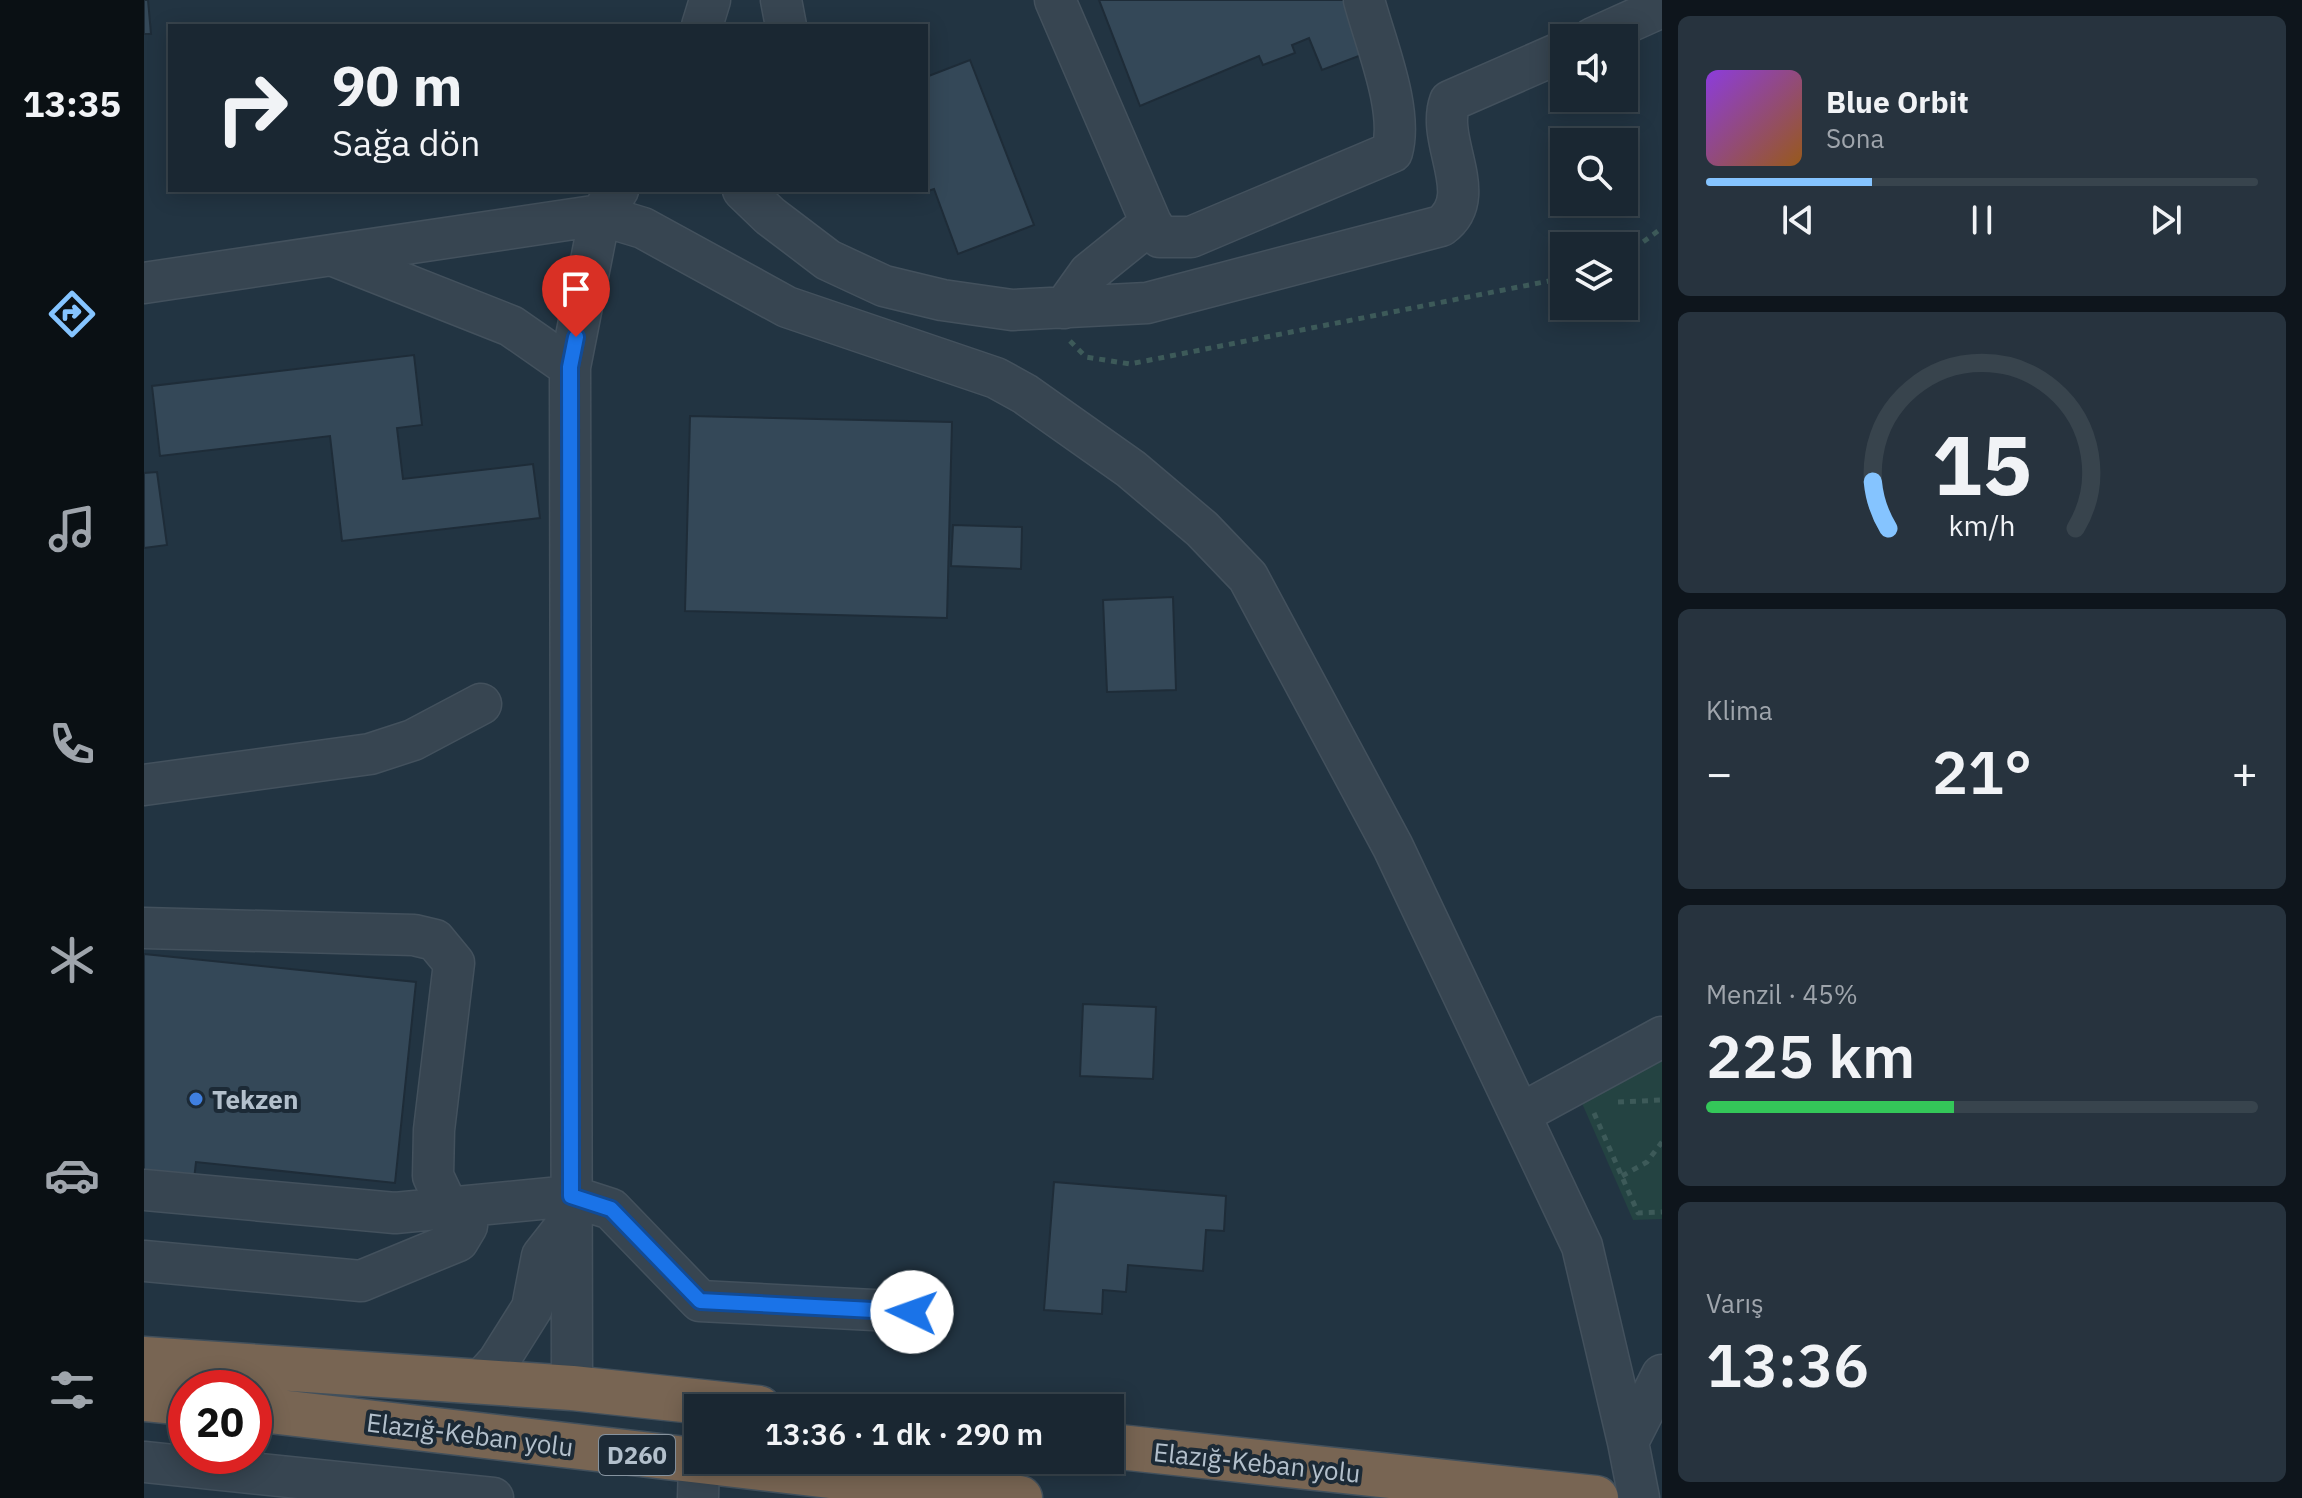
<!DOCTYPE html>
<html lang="tr">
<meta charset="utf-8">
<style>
:root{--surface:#1a2732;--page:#27333e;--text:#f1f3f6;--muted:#9fa5ac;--line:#38444d;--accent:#85c4ff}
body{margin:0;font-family:"IBM Plex Sans",sans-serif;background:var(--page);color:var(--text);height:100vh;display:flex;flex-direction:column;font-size:30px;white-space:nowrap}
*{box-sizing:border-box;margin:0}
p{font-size:26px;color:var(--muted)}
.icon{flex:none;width:44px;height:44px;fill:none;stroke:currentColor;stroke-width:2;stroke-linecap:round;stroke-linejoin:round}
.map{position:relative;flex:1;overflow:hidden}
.drawer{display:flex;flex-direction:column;gap:16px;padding:16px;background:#0e151c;width:640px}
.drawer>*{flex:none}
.hud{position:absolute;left:24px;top:24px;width:760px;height:168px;border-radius:0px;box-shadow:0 4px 20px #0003,0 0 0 2px var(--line);background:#1a2732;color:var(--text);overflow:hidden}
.controls{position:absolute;left:1406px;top:24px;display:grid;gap:16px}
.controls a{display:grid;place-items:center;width:88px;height:88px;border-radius:0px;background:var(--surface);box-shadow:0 4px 20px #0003,0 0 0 2px var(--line);font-size:40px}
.speed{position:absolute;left:24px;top:1370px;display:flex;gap:16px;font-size:40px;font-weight:700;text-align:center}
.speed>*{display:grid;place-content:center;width:104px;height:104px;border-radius:50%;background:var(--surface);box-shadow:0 4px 20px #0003,0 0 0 2px var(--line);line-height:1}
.speed .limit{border:12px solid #d22;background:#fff;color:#111}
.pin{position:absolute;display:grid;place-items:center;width:68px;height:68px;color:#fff;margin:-82px -34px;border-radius:50% 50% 50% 0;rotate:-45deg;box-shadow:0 0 8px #0007}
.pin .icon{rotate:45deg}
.me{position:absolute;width:88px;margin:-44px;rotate:273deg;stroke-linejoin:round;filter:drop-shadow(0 0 6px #0008)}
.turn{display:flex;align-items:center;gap:28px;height:168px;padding:0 32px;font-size:36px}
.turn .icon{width:104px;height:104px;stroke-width:2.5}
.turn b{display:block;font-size:56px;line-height:68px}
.big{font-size:60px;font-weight:600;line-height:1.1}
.drawer .widget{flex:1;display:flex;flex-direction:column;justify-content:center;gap:12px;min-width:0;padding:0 28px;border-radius:12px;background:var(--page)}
.drawer .dial{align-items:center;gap:0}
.dial svg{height:208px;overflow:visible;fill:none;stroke:var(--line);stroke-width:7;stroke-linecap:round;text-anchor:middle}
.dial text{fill:var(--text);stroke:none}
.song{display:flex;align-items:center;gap:24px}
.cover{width:96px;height:96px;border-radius:12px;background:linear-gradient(135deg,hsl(270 70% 55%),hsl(30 70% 35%))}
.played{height:8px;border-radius:4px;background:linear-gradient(90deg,var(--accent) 30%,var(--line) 30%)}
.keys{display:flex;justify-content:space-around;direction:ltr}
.heat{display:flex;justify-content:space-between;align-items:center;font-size:44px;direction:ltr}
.charge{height:12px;border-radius:6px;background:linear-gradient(90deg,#34c759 45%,var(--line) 0)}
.trip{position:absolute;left:540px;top:1394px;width:440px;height:80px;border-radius:0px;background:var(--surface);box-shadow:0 4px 20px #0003,0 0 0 2px var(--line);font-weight:600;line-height:80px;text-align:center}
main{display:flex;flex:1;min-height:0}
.tabs{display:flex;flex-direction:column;width:144px;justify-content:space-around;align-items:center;background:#0a1014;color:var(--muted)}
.tabs .icon{width:56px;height:56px}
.tabs .on{color:var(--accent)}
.tabs b{font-size:36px;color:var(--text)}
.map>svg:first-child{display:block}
.green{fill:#244342}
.building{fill:#344858;stroke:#1e2c38;stroke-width:2}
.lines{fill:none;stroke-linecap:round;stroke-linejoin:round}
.minor-casing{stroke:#43515d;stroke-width:43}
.highway-casing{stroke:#42505c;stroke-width:47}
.path{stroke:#3d5a59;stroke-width:5;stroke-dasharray:6 6;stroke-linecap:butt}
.minor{stroke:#374551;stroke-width:40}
.highway{stroke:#786553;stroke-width:44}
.route-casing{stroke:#114b97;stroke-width:20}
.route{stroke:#1a73e8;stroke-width:14}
.shop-dot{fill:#3f7fe0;stroke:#1c2a36;stroke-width:3}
.labels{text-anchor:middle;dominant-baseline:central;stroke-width:8;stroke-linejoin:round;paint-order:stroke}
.shield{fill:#1c2a36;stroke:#86939f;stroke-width:2}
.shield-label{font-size:24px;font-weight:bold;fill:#b3c0cc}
.poi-label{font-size:26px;font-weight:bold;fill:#b3c0cc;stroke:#1c2a36;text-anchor:start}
.street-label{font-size:26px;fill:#b3c0cc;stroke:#1c2a36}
</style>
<main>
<nav class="tabs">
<b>13:35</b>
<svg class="icon on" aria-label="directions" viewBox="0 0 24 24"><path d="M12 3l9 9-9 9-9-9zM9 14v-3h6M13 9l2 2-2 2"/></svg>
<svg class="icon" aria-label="music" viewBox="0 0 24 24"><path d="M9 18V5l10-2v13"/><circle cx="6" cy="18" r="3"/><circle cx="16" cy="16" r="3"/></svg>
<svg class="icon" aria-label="phone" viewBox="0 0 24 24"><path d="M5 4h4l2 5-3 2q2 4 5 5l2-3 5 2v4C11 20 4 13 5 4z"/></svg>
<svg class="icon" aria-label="climate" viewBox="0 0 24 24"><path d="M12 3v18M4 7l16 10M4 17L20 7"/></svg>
<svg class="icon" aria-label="car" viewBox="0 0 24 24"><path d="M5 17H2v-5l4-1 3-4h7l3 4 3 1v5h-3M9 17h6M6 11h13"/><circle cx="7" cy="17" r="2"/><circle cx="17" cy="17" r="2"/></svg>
<svg class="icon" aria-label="filters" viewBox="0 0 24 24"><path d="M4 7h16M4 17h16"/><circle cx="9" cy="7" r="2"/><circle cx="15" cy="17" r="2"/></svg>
</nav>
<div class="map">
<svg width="1518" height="1498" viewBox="0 0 1518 1498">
<rect width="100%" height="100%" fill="#223442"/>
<path class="green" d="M1518,1059v160l-29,1 -52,-119z"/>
<path class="building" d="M0,0h4l3,34h-7z
M955,0h253l20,51 -50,19 -13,-32 -17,7 3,8 -32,12 -4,-9 -119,50z
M826,60l64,165 -76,29 -24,-65 -12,4 -1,-3h5v-113z
M270,355l8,70 -25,3 6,51 130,-15 7,54 -198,23 -12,-105 -170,20 -8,-70z
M546,416l262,6 -5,196 -262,-7z
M13,472l10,73 -23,3v-75z
M809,525l69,2 -1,42 -70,-3z
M1029,597l3,93 -69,2 -4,-92z
M0,954l272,28 -21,201 -199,-21 -3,26 -49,-5z
M939,1004l73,3 -3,72 -73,-3z
M910,1182l172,14 -2,35 -18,-1 -3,41 -75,-6 -2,27 -23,-2 -1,24 -58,-4z"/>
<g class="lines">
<defs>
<path id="minor" d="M637,0l5,26
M911,0l96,223 9,14h31l201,-85c12,-42 -17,-110 -28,-152
M558,26l8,-26
M1449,38l69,-31
M599,190l27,26 58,44 56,26 58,14 70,10 135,-7 294,-77c41,-30 -6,-84 9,-125l114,-50
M190,256l177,70 59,41
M0,283l456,-68 43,13 144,79 209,71 29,16 106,75 71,60 46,48 145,270 189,399 46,196
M920,308l25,-35 62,-50
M0,785l226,-31 43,-14 68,-36
M0,928l270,7 21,5 19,23 -20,167 -1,46 16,34
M1378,1113l140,-76
M0,1190l251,23 176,-17 40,13 89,92 212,11
M0,1261l217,20 97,-40 9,-15 1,-18
M336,1382l18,-20 34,-54 10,-52 29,-37
M428,1388l-2,-1021 30,-152 18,-25
M0,1462l349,36
M554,1498l1,-35
M1495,1498l-11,-56 34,-67"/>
<path id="highway" d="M0,1359l428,29 187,20
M0,1399l42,4
M110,1409l766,89
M966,1446l486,52"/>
</defs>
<use href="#minor" class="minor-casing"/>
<use href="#highway" class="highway-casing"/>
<path class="path" d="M1480,256l38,-28
M926,341l16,16 44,7 434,-86
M1474,1102l44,-2
M1450,1113l44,100 24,-1
M1478,1176l25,-14 15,-20"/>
<use href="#minor" class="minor"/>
<use href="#highway" class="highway"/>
</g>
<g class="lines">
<defs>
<path id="route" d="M432,337l-6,30 1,829 40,13 89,92 212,11"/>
</defs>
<use href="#route" class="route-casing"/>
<use href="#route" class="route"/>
</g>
<circle class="shop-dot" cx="52" cy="1099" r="8"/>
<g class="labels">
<rect class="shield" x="455" y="1435" width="76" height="40" rx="6"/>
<g class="shield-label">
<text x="493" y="1455">D260</text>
</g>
<g class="poi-label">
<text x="68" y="1099">Tekzen</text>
</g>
<g class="street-label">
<text transform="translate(326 1434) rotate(7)">Elazığ-Keban yolu</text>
<text transform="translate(1113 1462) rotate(6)">Elazığ-Keban yolu</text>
</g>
</g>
</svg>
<div class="controls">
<a><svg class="icon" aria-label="sound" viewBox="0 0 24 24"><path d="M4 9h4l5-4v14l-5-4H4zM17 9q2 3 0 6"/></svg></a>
<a><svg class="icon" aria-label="search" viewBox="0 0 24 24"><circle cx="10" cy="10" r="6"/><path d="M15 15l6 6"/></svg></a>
<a><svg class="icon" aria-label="layers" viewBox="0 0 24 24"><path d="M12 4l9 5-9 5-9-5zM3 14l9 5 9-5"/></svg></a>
</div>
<div class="speed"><div class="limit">20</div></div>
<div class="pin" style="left:432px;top:337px;background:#d93025"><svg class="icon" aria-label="arrive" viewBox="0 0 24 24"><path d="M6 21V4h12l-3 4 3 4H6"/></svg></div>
<svg class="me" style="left:768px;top:1312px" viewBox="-20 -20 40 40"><circle r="19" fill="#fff"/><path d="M0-13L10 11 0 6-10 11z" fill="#1a73e8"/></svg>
<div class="trip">13:36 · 1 dk · 290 m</div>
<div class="hud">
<div class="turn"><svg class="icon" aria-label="right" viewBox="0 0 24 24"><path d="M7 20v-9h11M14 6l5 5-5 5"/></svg><div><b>90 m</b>Sağa dön</div></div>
</div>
</div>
<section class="drawer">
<div class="widget">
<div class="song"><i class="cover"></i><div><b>Blue Orbit</b><p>Sona</p></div></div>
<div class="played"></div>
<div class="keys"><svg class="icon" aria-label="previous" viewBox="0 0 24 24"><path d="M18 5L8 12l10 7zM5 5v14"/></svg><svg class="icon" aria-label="pause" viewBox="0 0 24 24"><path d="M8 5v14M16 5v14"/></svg><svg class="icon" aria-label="next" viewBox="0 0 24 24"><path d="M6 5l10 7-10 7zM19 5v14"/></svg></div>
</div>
<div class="widget dial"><svg viewBox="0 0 100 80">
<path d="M14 69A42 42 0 1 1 86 69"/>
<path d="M14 69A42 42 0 0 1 8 51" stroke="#85c4ff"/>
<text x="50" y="56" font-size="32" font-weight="700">15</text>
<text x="50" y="72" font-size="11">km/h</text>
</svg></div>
<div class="widget"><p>Klima</p>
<div class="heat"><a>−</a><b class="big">21°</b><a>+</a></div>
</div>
<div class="widget"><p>Menzil · 45%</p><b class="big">225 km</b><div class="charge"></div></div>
<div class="widget"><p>Varış</p><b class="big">13:36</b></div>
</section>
</main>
